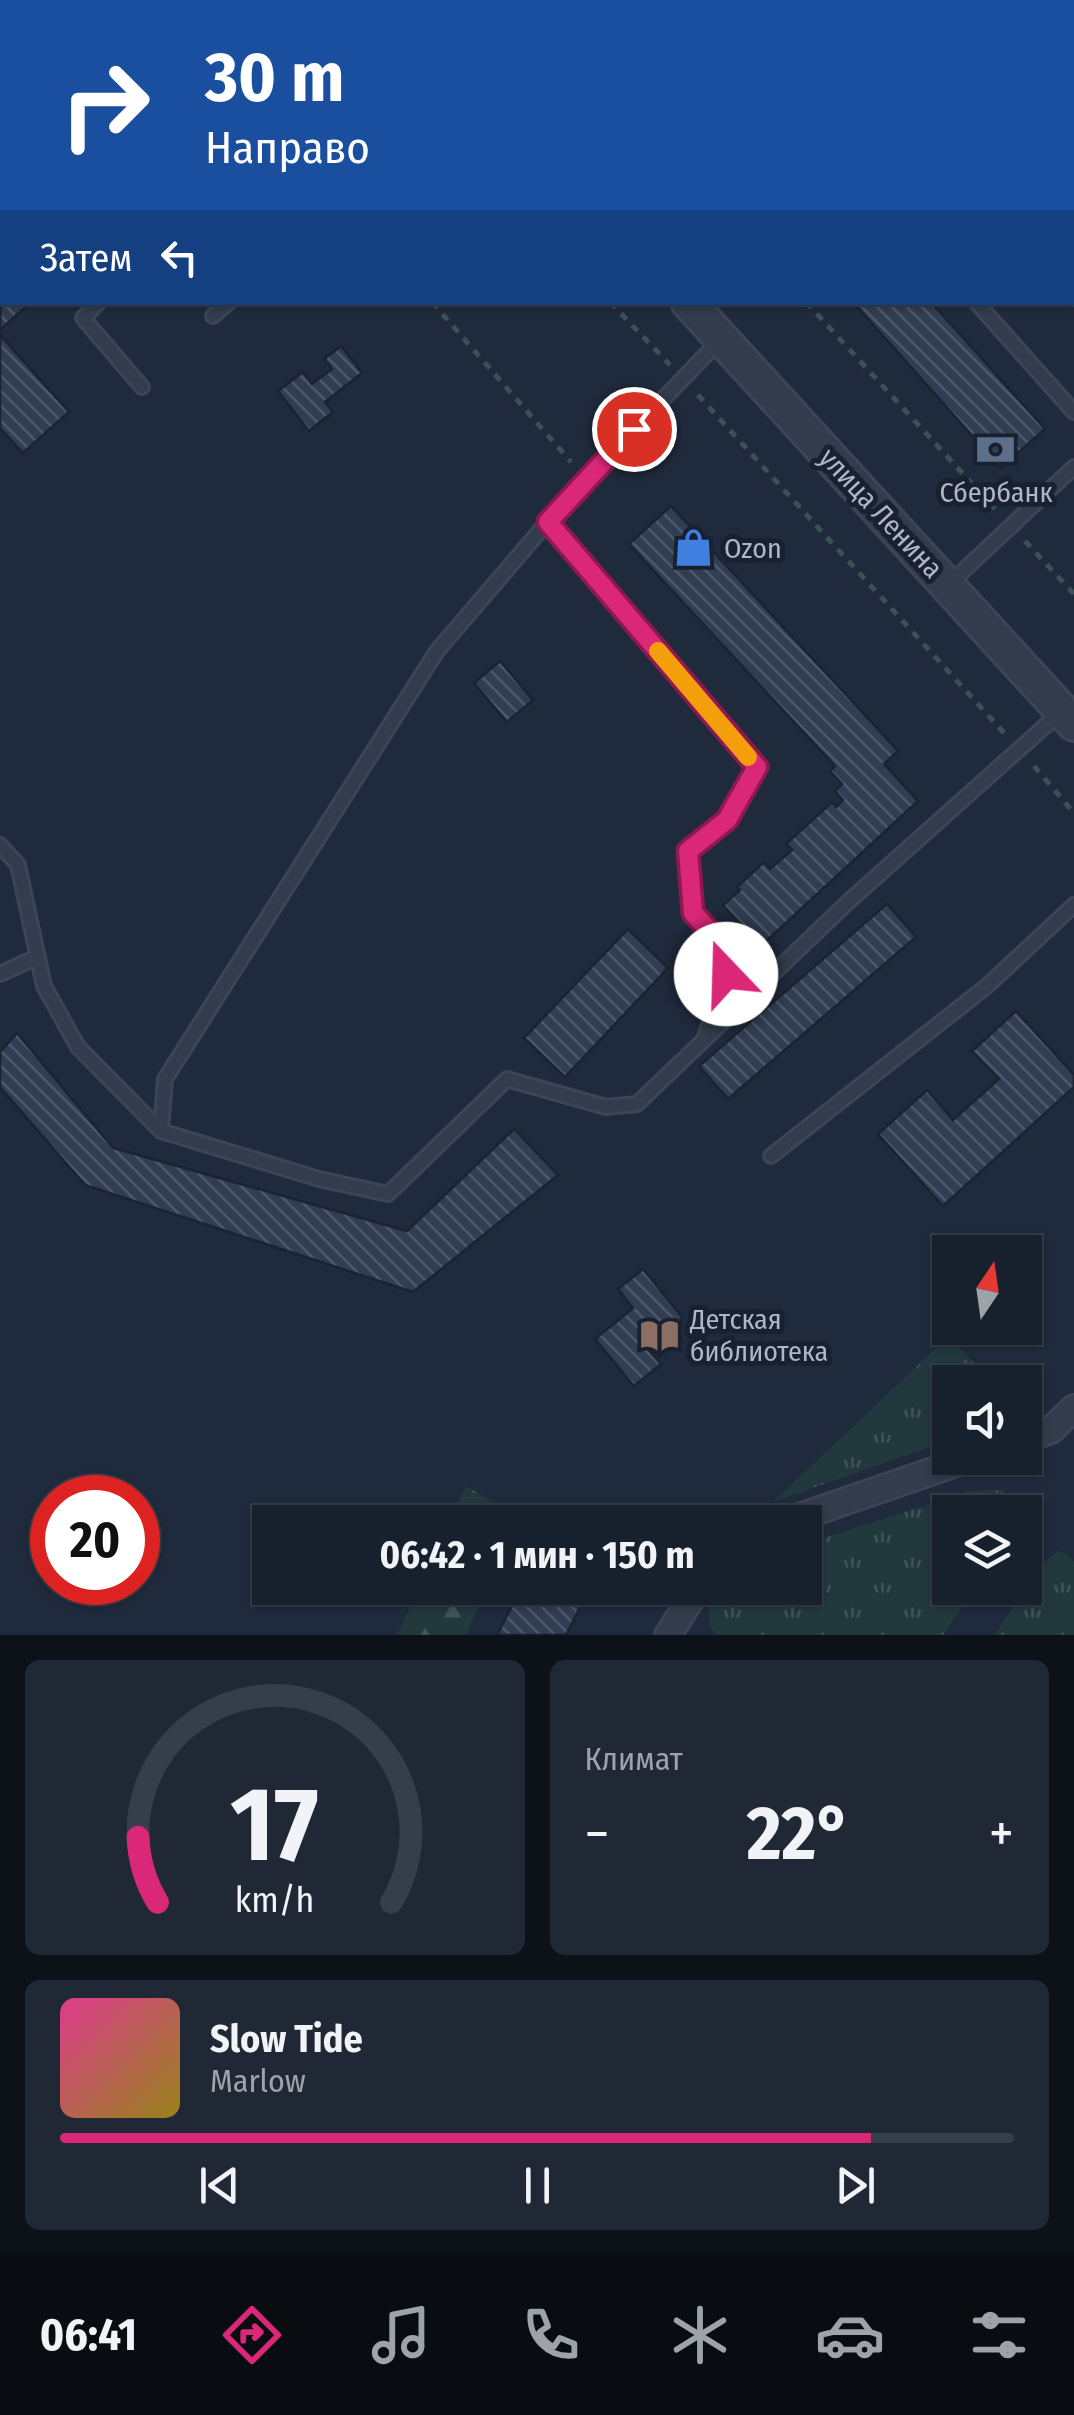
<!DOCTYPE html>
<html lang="ru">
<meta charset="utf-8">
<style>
:root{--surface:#17202d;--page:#202835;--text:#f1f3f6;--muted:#9ea3aa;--line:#363e49;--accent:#db2777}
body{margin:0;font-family:"Fira Sans Condensed",sans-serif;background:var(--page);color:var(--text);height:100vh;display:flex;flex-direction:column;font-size:38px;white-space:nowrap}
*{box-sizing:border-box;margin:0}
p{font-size:32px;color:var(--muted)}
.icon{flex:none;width:55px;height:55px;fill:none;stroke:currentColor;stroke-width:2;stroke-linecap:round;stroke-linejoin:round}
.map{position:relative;height:1635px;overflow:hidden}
.sheet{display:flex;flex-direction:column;gap:25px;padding:25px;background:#0d1219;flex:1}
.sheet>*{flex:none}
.top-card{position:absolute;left:0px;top:0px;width:1075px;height:305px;box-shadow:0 2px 8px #0004,0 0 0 2px var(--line);background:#1a4fa0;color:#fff;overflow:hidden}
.needle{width:65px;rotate:13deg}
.tools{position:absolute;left:932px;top:1235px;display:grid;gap:20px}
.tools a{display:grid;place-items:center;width:110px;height:110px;border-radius:0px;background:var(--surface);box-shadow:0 2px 8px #0004,0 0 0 2px var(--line);font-size:50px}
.speed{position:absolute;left:30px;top:1475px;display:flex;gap:20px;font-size:50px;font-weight:700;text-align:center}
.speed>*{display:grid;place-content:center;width:130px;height:130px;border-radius:50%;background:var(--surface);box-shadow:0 2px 8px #0004,0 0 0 2px var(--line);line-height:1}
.speed .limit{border:15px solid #d22;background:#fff;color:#111}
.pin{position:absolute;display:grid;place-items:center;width:85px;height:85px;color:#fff;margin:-42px;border:5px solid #fff;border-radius:50%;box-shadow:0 2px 10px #0007}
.me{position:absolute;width:110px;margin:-55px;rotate:339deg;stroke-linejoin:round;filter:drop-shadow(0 0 8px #0008)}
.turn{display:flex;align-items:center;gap:35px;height:210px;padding:0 40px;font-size:45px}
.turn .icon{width:130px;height:130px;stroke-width:2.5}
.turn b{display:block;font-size:70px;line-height:85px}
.then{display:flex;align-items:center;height:95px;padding:0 40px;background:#0003;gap:20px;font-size:38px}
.big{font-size:75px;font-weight:700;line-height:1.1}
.sheet .tile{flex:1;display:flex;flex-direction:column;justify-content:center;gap:15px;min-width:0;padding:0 35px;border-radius:15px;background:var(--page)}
.sheet .dial{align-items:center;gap:0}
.dial svg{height:260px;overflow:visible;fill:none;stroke:var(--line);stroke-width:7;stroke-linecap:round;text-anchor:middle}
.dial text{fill:var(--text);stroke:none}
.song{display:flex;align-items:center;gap:30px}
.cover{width:120px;height:120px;border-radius:15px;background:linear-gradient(135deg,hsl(330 70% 55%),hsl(50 70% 35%))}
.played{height:10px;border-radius:5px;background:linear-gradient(90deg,var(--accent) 85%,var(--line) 85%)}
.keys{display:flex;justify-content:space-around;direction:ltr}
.heat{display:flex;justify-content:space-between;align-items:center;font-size:55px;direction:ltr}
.sheet .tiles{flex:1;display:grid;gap:25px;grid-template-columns:1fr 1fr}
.tile:last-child{grid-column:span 2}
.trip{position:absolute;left:252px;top:1505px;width:570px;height:100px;border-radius:0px;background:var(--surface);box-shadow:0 2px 8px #0004,0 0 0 2px var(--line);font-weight:700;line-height:100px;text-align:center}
.menu{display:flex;height:160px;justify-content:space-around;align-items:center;background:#090d12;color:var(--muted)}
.menu .icon{width:70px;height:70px}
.menu .current{color:var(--accent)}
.menu b{font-size:45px;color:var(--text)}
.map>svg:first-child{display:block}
.grass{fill:url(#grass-tufts)}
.forest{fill:url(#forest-firs)}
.building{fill:url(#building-back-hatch);stroke:#1b2332;stroke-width:2.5}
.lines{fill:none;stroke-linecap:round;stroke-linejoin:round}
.service-casing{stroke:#3c4555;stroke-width:18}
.minor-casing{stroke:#3c4555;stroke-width:30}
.tertiary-casing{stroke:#3c4555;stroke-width:38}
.path{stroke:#3a5155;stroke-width:5;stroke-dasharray:8 8;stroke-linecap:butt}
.service{stroke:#333c4c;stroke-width:12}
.minor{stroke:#333c4c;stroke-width:25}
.tertiary{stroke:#333c4c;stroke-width:32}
.route-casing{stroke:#8e194d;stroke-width:25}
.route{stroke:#db2777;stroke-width:18}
.slow{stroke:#f59e0b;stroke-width:18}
.labels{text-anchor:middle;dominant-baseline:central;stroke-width:10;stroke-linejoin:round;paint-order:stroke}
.poi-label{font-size:28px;fill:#aeb6c8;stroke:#192130;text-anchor:start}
.street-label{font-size:28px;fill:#aeb6c8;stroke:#192130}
</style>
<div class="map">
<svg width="1074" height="1635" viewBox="0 0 1074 1635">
<defs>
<pattern id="grass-tufts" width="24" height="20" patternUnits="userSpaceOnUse" patternTransform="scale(2.5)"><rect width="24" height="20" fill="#21383d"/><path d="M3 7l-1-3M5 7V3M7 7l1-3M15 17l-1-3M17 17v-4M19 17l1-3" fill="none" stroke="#3f5358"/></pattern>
<pattern id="forest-firs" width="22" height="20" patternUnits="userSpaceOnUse" patternTransform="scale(2.5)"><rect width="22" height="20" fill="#21383d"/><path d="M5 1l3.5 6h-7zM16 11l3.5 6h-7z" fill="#3f5358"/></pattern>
<pattern id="building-back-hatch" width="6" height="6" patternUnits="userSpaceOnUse" patternTransform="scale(2.5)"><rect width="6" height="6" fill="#313d52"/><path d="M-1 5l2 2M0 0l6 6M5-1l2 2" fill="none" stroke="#4c5769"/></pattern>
</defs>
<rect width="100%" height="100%" fill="#1f2a3c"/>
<path class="grass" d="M949,1336l42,46h-41v58l-177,62z
M1001,1490l13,12 1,10h-65v76h25l-32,47h-226l-7,-8 -2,-31 9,-8h88v-44l165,-53z
M1057,1551l10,3 7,8v73h-79l45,-69z"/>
<path class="forest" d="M466,1486l53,31 -2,5h-68z
M419,1588h68l-21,47h-69z"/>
<path class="building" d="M0,0h81l-79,2 -2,71z
M2,247v55h29l-31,28z
M853,302h78l114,127 -44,39z
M0,335l69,77 -46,41 -23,-25z
M341,346l21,27 -37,29 8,10 -24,19 -31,-40 25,-19 9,12 20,-15 -8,-10z
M671,506l227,245 -14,13 34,37 -157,145 -38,-41 17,-15 -3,-3 27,-25 6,7 22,-19 -6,-6 46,-42 4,5 7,-7 -8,-9 7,-7 -12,-13 5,-5 -206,-222z
M500,661l33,39 -26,22 -33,-39z
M887,904l29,33 -188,162 -29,-33z
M628,929l40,39 -103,109 -41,-39z
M1016,1011l58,64v12l-131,119 -65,-72 49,-44 26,30 46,-41 -27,-28z
M17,1033l96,115 294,83 107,-102 44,46 -145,117 -328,-107 -85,-98v-35z
M643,1269l40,49 -36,30 14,16 -27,22 -39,-47 38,-31 -15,-19z
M521,1588h69l-24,47h-69z"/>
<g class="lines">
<defs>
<path id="service" d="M1066,0l2,2
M220,2l3,-2
M0,194l2,-2
M99,302l-16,16 59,69
M976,302l98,110
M213,316l16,-14
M547,522l210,245 -30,53 -38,31 4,62 32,34 1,27 -21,63
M948,585l126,-118
M0,845l18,20 26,121 34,61 83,84 158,48 69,15 119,-115 99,28 31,-3 210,-201 215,-192
M0,974l37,-17
M161,1131l4,-52 272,-428 132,-154 152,-158
M771,1156l216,-170 87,-81"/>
<path id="minor" d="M1025,1439l26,-9 23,-22
M785,1522l186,-64
M668,1635l30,-47"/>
<path id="tertiary" d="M411,0l2,2
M688,302l386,422"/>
</defs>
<use href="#service" class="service-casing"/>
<use href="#minor" class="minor-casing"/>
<use href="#tertiary" class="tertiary-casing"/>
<path class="path" d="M531,0l2,2
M432,302l139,160
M610,302l60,63
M806,302l191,209
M698,395l308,340
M1025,541l49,53
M1034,766l40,47"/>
<use href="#service" class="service"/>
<use href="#minor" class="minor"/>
<use href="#tertiary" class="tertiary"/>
</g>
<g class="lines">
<defs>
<path id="route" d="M634,429l-86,93 209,245 -30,53 -39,31 5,62 32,34 1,27"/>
</defs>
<use href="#route" class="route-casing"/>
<use href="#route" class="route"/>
<path class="slow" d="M658,651l90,106"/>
</g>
<defs>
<symbol id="bank-bare" viewBox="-9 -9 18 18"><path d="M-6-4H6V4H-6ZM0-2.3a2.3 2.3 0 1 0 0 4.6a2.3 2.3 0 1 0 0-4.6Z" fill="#5c6f8a" stroke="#192130" stroke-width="2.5" paint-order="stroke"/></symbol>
<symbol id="shop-bare" viewBox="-9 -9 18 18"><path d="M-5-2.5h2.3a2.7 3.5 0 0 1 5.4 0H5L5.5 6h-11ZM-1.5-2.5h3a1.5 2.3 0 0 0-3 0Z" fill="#3f7fe0" stroke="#192130" stroke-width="2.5" paint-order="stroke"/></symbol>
<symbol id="library-bare" viewBox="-9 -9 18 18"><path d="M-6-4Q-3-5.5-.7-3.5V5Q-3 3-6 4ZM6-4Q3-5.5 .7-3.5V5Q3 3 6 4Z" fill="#8d6e63" stroke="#192130" stroke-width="2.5" paint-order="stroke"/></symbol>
</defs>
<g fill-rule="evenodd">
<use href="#bank-bare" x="968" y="422" width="55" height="55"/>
<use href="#shop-bare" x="666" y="520" width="55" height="55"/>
<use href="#library-bare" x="632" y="1308" width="55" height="55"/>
</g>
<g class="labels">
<g class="poi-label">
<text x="996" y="492" text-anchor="middle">Сбербанк</text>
<text x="724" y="548">Ozon</text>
<text x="690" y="1319">Детская<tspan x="690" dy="32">библиотека</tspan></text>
</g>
<g class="street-label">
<text transform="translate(881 513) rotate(47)">улица Ленина</text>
</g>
</g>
</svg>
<div class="tools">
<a><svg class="needle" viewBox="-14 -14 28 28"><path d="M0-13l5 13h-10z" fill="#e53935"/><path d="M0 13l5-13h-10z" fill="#9ea3aa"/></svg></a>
<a><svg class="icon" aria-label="sound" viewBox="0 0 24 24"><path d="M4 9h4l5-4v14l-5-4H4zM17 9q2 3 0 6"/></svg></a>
<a><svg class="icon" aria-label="layers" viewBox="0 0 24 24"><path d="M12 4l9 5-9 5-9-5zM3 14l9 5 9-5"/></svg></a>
</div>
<div class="speed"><div class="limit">20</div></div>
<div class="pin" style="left:634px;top:429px;background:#d93025"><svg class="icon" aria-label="arrive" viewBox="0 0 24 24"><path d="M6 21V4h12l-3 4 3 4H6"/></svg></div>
<svg class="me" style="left:726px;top:974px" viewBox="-20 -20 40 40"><circle r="19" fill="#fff"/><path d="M0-13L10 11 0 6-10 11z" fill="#db2777"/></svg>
<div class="trip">06:42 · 1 мин · 150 m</div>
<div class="top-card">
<div class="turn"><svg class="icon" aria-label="right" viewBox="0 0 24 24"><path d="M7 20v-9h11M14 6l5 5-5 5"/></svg><div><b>30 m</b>Направо</div></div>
<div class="then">Затем<svg class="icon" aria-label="left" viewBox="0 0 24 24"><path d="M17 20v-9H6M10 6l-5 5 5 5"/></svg></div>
</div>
</div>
<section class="sheet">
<div class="tiles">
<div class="tile dial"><svg viewBox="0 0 100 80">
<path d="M14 69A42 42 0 1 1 86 69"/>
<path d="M14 69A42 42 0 0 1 8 49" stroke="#db2777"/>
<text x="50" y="56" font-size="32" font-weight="700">17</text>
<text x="50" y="72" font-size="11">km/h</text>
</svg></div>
<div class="tile"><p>Климат</p>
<div class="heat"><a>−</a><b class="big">22°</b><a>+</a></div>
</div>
<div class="tile">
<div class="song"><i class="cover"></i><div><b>Slow Tide</b><p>Marlow</p></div></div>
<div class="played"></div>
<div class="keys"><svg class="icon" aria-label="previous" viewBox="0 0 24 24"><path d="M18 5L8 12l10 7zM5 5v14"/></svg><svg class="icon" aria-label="pause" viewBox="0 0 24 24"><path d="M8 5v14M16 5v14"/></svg><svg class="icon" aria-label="next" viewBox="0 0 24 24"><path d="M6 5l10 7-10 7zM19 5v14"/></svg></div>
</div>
</div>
</section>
<nav class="menu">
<b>06:41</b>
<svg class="icon current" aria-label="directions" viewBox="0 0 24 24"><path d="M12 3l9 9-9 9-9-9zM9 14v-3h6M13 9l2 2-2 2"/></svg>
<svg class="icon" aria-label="music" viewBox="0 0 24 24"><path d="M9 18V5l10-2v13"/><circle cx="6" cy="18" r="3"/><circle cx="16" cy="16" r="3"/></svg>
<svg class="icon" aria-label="phone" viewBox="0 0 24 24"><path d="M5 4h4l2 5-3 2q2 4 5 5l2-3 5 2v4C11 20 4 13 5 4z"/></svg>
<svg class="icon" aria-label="climate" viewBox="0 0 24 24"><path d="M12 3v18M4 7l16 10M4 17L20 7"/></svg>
<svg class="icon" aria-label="car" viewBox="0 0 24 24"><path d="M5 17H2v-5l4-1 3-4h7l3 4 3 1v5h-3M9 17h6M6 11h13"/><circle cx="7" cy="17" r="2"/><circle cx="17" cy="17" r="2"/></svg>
<svg class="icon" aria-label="filters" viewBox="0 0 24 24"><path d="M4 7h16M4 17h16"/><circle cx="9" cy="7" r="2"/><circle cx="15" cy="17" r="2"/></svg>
</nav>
